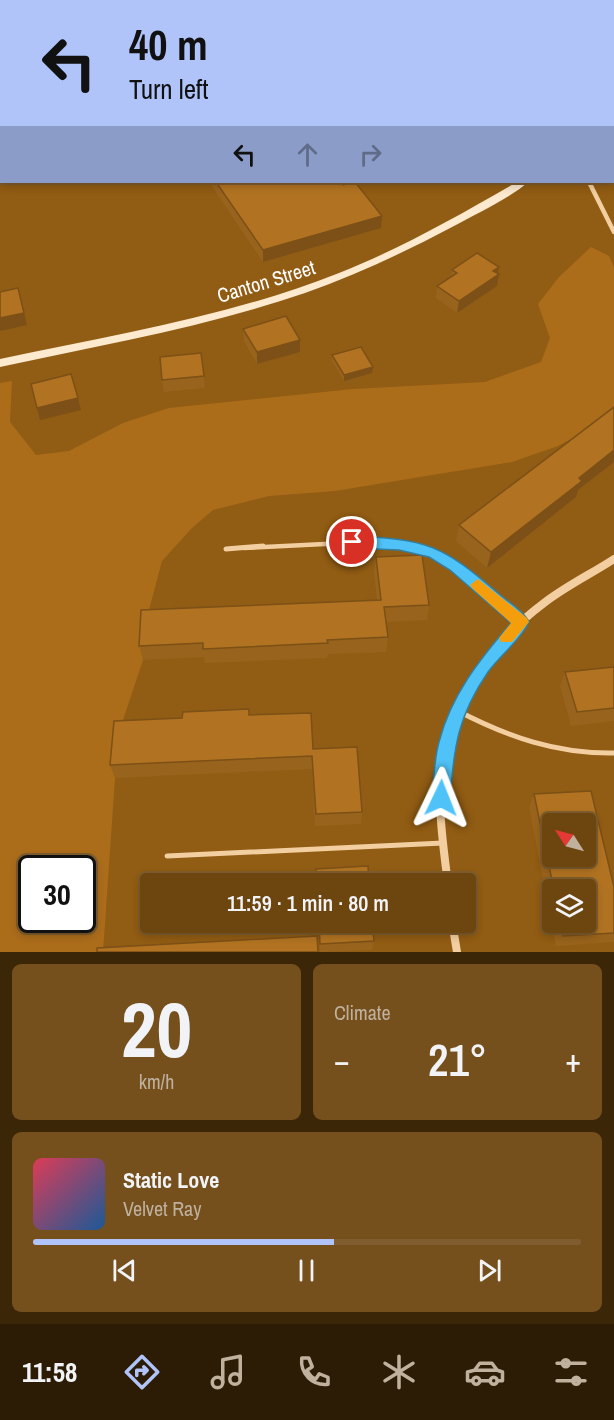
<!DOCTYPE html>
<meta charset="utf-8">
<style>
:root{--surface:#6d450e;--page:#754f1c;--text:#f1f3f6;--muted:#bfb19e;--line:#7f5d2e;--accent:#b0c4fa}
body{margin:0;font-family:"Archivo Narrow",sans-serif;background:var(--page);color:var(--text);height:100vh;display:flex;flex-direction:column;font-size:22px;white-space:nowrap}
*{box-sizing:border-box;margin:0}
p{font-size:20px;color:var(--muted)}
.icon{flex:none;width:33px;height:33px;fill:none;stroke:currentColor;stroke-width:2;stroke-linecap:round;stroke-linejoin:round}
.map{position:relative;height:952px;overflow:hidden}
.details{display:flex;flex-direction:column;gap:12px;padding:12px;background:#3c2608;flex:1}
.details>*{flex:none}
.top-card{position:absolute;left:0px;top:0px;width:615px;height:183px;box-shadow:0 3px 9px #0003,0 0 0 2px var(--line);background:#b0c4fa;color:#111;overflow:hidden}
.needle{width:39px;rotate:306deg}
.tools{position:absolute;left:542px;top:813px;display:grid;gap:12px}
.tools a{display:grid;place-items:center;width:54px;height:54px;border-radius:6px;background:var(--surface);box-shadow:0 3px 9px #0003,0 0 0 2px var(--line);font-size:30px}
.speed{position:absolute;left:18px;top:855px;display:flex;gap:12px;font-size:30px;font-weight:700;text-align:center}
.speed>*{display:grid;place-content:center;width:78px;height:78px;border-radius:50%;background:var(--surface);box-shadow:0 3px 9px #0003,0 0 0 2px var(--line);line-height:1}
.speed .limit{border:3px solid #111;border-radius:9px;background:#fff;color:#111}
.pin{position:absolute;display:grid;place-items:center;width:51px;height:51px;color:#fff;margin:-26px;border:3px solid #fff;border-radius:50%;box-shadow:0 2px 6px #0007}
.me{position:absolute;width:66px;margin:-33px;rotate:2deg;stroke-linejoin:round;filter:drop-shadow(0 0 4px #0008)}
.turn{display:flex;align-items:center;gap:21px;height:126px;padding:0 30px;font-size:27px}
.turn .icon{width:78px;height:78px;stroke-width:2.5}
.turn b{display:block;font-size:42px;line-height:51px}
.lanes{display:flex;align-items:center;height:57px;padding:0 30px;background:#0003;justify-content:center;gap:30px;direction:ltr}
.lanes .off{opacity:.35}
.big{font-size:45px;font-weight:600;line-height:1.1}
.details .card{flex:1;display:flex;flex-direction:column;justify-content:center;gap:9px;min-width:0;padding:0 21px;border-radius:9px;background:var(--page)}
.details .dial{align-items:center;gap:0}
.dial b{font-size:78px;line-height:1}
.song{display:flex;align-items:center;gap:18px}
.cover{width:72px;height:72px;border-radius:9px;background:linear-gradient(135deg,hsl(350 70% 55%),hsl(210 70% 35%))}
.played{height:6px;border-radius:3px;background:linear-gradient(90deg,var(--accent) 55%,var(--line) 55%)}
.keys{display:flex;justify-content:space-around;direction:ltr}
.heat{display:flex;justify-content:space-between;align-items:center;font-size:33px;direction:ltr}
.details .tiles{flex:1;display:grid;gap:12px;grid-template-columns:1fr 1fr}
.card:last-child{grid-column:span 2}
.trip{position:absolute;left:140px;top:873px;width:336px;height:60px;border-radius:6px;background:var(--surface);box-shadow:0 3px 9px #0003,0 0 0 2px var(--line);font-weight:600;line-height:60px;text-align:center}
.menu{display:flex;height:96px;justify-content:space-around;align-items:center;background:#2c1c06;color:var(--muted)}
.menu .icon{width:42px;height:42px}
.menu .on{color:var(--accent)}
.menu b{font-size:27px;color:var(--text)}
.map>svg:first-child{display:block}
.green{fill:#ac6d1b;fill-rule:evenodd}
.lines{fill:none;stroke-linecap:round;stroke-linejoin:round}
.lane-far1{stroke:#f2cea0;stroke-width:4.5}
.lane{stroke:#f2cea0;stroke-width:5}
.street-far1{stroke:#f2cea0;stroke-width:4.5}
.street{stroke:#f2cea0;stroke-width:8}
.secondary{fill:#fce9ce;fill-rule:evenodd}
.wall{fill:#98631c;fill-rule:evenodd}
.shaded-wall{fill:#7c5017}
.building{fill:#b17321;stroke:#7c5017;stroke-width:1.5;fill-rule:evenodd}
.route{fill:#4fc3f7;stroke:#337fa1;stroke-width:1.5}
.slow{fill:#f59e0b}
.labels{text-anchor:middle;dominant-baseline:central;stroke-width:6;stroke-linejoin:round;paint-order:stroke}
.street-label{font-size:20px;fill:#fff;stroke:#915c13}
</style>
<div class="map">
<svg width="614" height="952" viewBox="0 0 614 952">
<rect width="100%" height="100%" fill="#915c13"/>
<path class="green" d="M226,0h251l-253,1z
M591,247l18,9 5,11v150l-56,29 -46,16 -177,29 -66,5 -56,14 -21,18 -30,33 -17,64 -2,35 -25,75 -15,217h-103v-569l12,-2 -2,41 26,33 33,-4 54,-28 46,-15 184,-19 132,-7 56,-20 9,-24 -12,-34 21,-27zM32,868h50v52h-50z"/>
<g class="lines">
<path class="lane-far1" d="M244,548l121,-6 52,6"/>
<path class="lane" d="M408,546l43,16 70,60
M226,549l37,-3
M458,711c50,26 99,43 156,42
M167,856l276,-13"/>
<path class="street-far1" d="M589,182l25,50"/>
<path class="street" d="M448,884c-5,-39 -11,-80 -6,-119 8,-65 51,-124 102,-162 22,-17 47,-29 70,-44
M452,922l5,30"/>
<path class="secondary" d="M517,182h11c-16,15 -54,33 -74,44 -49,26 -98,49 -149,67 -99,34 -203,52 -305,74v-8c114,-24 231,-43 339,-86 63,-25 121,-58 178,-91z"/>
</g>
<path class="wall" d="M209,182h132l40,46 -118,34z
M452,270l46,3 -1,13 -40,27 -21,-15 1,-12 14,-8z
M243,329l57,11v12l-43,12 -13,-23z
M201,353l4,35 -41,4 -2,-12z
M332,355l40,18 -28,8 -12,-20z
M614,407v55l-36,28 -2,7 -89,71 -31,-27 3,-16z
M376,557l53,48 -2,15 -41,2 2,15 -2,15 -58,2 -1,4 -122,5 -1,-6 -61,3 -4,-14 238,-46 -3,-27z
M614,667v54l-43,5 -11,-40 5,-14z
M250,715l63,34 49,63 -1,12 -46,2 -3,-57 -197,9 -5,-13 72,-47z
M534,794l80,93v55l-58,4 -27,-139zM552,890h33v32h-33z
M318,922h54l2,19 -2,9 -52,2z"/>
<path class="shaded-wall" d="M382,216l-1,12 -118,34v-12z
M499,267l-2,9 2,-2 -2,12 -40,27 2,-12z
M18,288l9,37 -27,6v-13z
M300,340v12l-43,12v-12z
M373,367l-1,6 -28,8v-6z
M78,398l3,12 -41,10 -3,-12z
M614,450v12l-36,28 -2,7 -89,71 4,-16 88,-74z"/>
<path class="building" d="M23,0h45v2h-45z
M216,182h125l2,3 12,-3 27,34 -119,34z
M477,253l22,14 -6,4 6,3 -40,27 -22,-15 20,-13 -5,-3z
M18,288l6,25 -24,5v-26z
M286,316l14,24 -43,12 -14,-23z
M361,347l12,20 -29,8 -12,-20z
M201,353l3,23 -42,4 -2,-23z
M71,374l7,24 -41,10 -6,-24z
M614,407v43l-35,28 3,3 -91,71 -32,-27z
M422,555l7,50 -45,2 4,30 -61,3 1,3 -125,6v-6l-64,3 2,-36 240,-10 -5,-43z
M614,667v41l-37,4 -12,-40z
M249,709v6l62,-2 2,36 44,-2 5,65 -46,2 -4,-58 -202,9 4,-44 68,-3 1,-6z
M591,791l23,96v46l-51,3 -3,-14h25v-32h-31l-20,-96zM552,824h33v32h-33z
M368,866l1,18h-52l-1,-15z
M319,922h53l2,19 -54,3z
M317,936l1,16h-221v-4z"/>
<path class="route" d="M352,536c76,3 90,9 147,58 9,8 25,17 30,28 -9,19 -29,33 -41,50 -30,44 -34,74 -38,126l-3,5 -6,3 -6,-3 -3,-5c2,-18 2,-39 7,-56 12,-47 41,-83 72,-119l-61,-53 -21,-13 -30,-7 -47,-2 -7,-6z"/>
<path class="slow" d="M478,579l49,39 2,4 -17,20h-11l-2,-4 12,-15 -38,-34 -3,-4z"/>
<g class="labels">
<g class="street-label">
<text transform="translate(266 281) rotate(-17)">Canton Street</text>
</g>
</g>
</svg>
<div class="tools">
<a><svg class="needle" viewBox="-14 -14 28 28"><path d="M0-13l5 13h-10z" fill="#e53935"/><path d="M0 13l5-13h-10z" fill="#bfb19e"/></svg></a>
<a><svg class="icon" aria-label="layers" viewBox="0 0 24 24"><path d="M12 4l9 5-9 5-9-5zM3 14l9 5 9-5"/></svg></a>
</div>
<div class="speed"><div class="limit">30</div></div>
<div class="pin" style="left:352px;top:542px;background:#d93025"><svg class="icon" aria-label="arrive" viewBox="0 0 24 24"><path d="M6 21V4h12l-3 4 3 4H6"/></svg></div>
<svg class="me" style="left:441px;top:798px" viewBox="-20 -20 40 40"><path d="M0-17L14 15 0 8-14 15z" fill="#4fc3f7" stroke="#fff" stroke-width="4"/></svg>
<div class="trip">11:59 · 1 min · 80 m</div>
<div class="top-card">
<div class="turn"><svg class="icon" aria-label="left" viewBox="0 0 24 24"><path d="M17 20v-9H6M10 6l-5 5 5 5"/></svg><div><b>40 m</b>Turn left</div></div>
<div class="lanes"><svg class="icon" aria-label="left" viewBox="0 0 24 24"><path d="M17 20v-9H6M10 6l-5 5 5 5"/></svg><svg class="icon off" aria-label="ahead" viewBox="0 0 24 24"><path d="M12 20V5M6 11l6-6 6 6"/></svg><svg class="icon off" aria-label="right" viewBox="0 0 24 24"><path d="M7 20v-9h11M14 6l5 5-5 5"/></svg></div>
</div>
</div>
<section class="details">
<div class="tiles">
<div class="card dial"><b>20</b><p>km/h</p></div>
<div class="card"><p>Climate</p>
<div class="heat"><a>−</a><b class="big">21°</b><a>+</a></div>
</div>
<div class="card">
<div class="song"><i class="cover"></i><div><b>Static Love</b><p>Velvet Ray</p></div></div>
<div class="played"></div>
<div class="keys"><svg class="icon" aria-label="previous" viewBox="0 0 24 24"><path d="M18 5L8 12l10 7zM5 5v14"/></svg><svg class="icon" aria-label="pause" viewBox="0 0 24 24"><path d="M8 5v14M16 5v14"/></svg><svg class="icon" aria-label="next" viewBox="0 0 24 24"><path d="M6 5l10 7-10 7zM19 5v14"/></svg></div>
</div>
</div>
</section>
<nav class="menu">
<b>11:58</b>
<svg class="icon on" aria-label="directions" viewBox="0 0 24 24"><path d="M12 3l9 9-9 9-9-9zM9 14v-3h6M13 9l2 2-2 2"/></svg>
<svg class="icon" aria-label="music" viewBox="0 0 24 24"><path d="M9 18V5l10-2v13"/><circle cx="6" cy="18" r="3"/><circle cx="16" cy="16" r="3"/></svg>
<svg class="icon" aria-label="phone" viewBox="0 0 24 24"><path d="M5 4h4l2 5-3 2q2 4 5 5l2-3 5 2v4C11 20 4 13 5 4z"/></svg>
<svg class="icon" aria-label="climate" viewBox="0 0 24 24"><path d="M12 3v18M4 7l16 10M4 17L20 7"/></svg>
<svg class="icon" aria-label="car" viewBox="0 0 24 24"><path d="M5 17H2v-5l4-1 3-4h7l3 4 3 1v5h-3M9 17h6M6 11h13"/><circle cx="7" cy="17" r="2"/><circle cx="17" cy="17" r="2"/></svg>
<svg class="icon" aria-label="filters" viewBox="0 0 24 24"><path d="M4 7h16M4 17h16"/><circle cx="9" cy="7" r="2"/><circle cx="15" cy="17" r="2"/></svg>
</nav>
